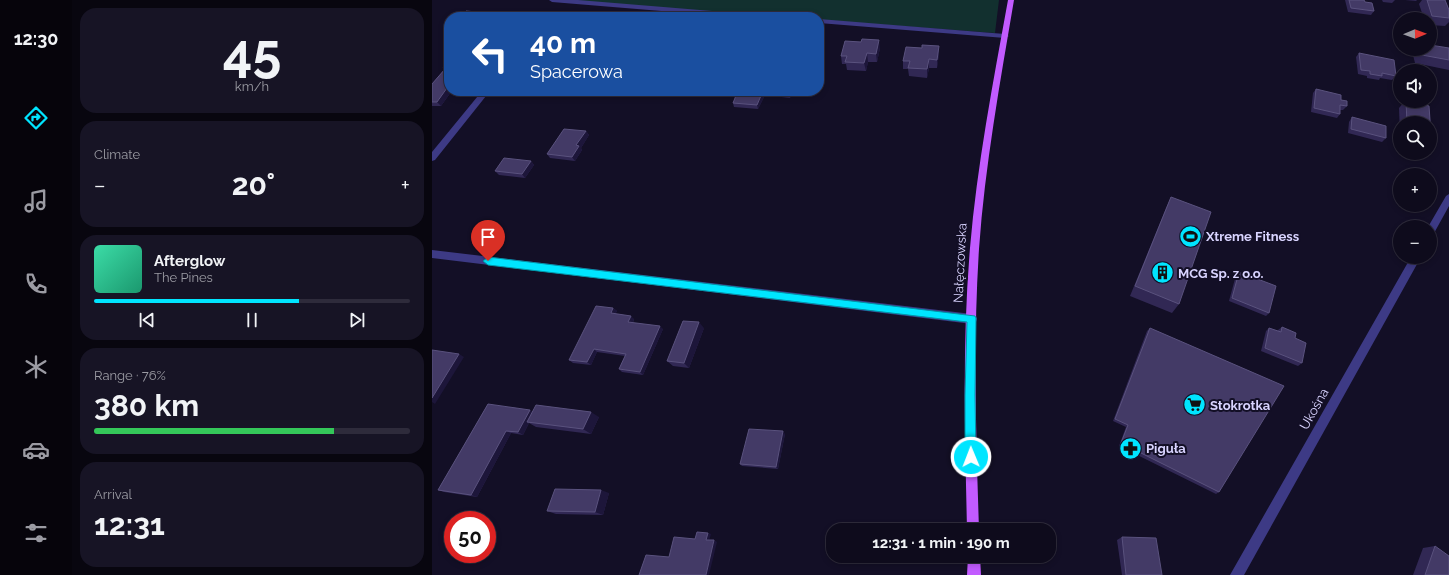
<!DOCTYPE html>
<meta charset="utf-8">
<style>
:root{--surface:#0e0b1c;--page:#171425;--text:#f1f3f6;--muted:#9b9ba3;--line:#2e2b3b;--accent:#00e5ff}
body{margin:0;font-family:Raleway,sans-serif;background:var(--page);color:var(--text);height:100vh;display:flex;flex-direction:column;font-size:15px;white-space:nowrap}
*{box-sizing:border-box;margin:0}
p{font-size:13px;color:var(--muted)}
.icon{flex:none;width:22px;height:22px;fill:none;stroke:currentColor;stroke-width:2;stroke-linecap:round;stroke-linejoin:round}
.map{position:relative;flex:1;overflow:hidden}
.drawer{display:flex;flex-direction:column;gap:8px;padding:8px;background:#08060f;width:360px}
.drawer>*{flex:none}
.hud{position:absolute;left:12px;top:12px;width:380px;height:84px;border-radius:16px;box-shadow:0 2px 6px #0003,0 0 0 1px var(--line);background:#1a4fa0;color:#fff;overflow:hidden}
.needle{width:26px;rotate:89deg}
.controls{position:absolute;left:961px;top:12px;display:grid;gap:8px}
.controls a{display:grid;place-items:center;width:44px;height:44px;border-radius:50%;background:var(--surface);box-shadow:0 2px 6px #0003,0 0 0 1px var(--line);font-size:20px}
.speed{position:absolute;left:12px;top:511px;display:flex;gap:8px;font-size:20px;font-weight:700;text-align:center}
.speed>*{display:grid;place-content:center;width:52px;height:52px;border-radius:50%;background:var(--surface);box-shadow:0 2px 6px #0003,0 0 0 1px var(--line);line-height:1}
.speed .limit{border:6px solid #d22;background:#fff;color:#111}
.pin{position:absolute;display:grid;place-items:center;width:34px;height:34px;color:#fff;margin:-41px -17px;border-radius:50% 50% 50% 0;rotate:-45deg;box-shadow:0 0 4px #0007}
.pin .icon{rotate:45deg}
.me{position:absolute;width:44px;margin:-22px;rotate:359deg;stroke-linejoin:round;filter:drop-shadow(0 0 3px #0008)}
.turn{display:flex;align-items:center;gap:14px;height:84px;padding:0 20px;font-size:18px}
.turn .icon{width:52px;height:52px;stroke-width:2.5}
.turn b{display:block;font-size:28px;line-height:34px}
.big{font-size:30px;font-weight:700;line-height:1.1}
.drawer .tile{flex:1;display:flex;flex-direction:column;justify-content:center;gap:6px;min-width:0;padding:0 14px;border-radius:16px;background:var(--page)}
.drawer .dial{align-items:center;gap:0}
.dial b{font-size:52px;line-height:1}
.song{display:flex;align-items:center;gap:12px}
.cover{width:48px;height:48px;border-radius:6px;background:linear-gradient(135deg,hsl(160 70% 55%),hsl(160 70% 35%))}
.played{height:4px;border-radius:2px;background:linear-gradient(90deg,var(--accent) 65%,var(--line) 65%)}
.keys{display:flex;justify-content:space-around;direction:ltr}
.heat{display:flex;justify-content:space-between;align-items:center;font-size:22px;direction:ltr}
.charge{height:6px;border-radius:3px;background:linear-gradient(90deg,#34c759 76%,var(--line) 0)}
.trip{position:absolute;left:394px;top:523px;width:230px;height:40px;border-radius:16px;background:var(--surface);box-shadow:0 2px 6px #0003,0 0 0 1px var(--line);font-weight:700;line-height:40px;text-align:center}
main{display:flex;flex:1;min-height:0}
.dock{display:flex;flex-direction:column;width:72px;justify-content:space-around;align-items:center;background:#06040b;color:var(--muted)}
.dock .icon{width:28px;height:28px}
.dock .selected{color:var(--accent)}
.dock b{font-size:18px;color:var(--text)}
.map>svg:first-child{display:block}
.green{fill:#12302f}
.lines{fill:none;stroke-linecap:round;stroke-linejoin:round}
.minor{fill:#3d3a85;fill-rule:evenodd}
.major{fill:#c25bff;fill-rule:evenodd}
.wall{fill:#312854}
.shaded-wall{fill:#1d163a}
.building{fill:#433a66;stroke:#5a527e}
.route{fill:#00e5ff;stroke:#0095a6}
.labels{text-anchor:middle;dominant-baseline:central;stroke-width:4;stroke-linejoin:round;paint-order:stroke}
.poi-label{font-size:13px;font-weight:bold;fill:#d9d4ff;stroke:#130f26;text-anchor:start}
.street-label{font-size:13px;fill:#d9d4ff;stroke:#130f26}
</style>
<main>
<nav class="dock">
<b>12:30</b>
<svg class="icon selected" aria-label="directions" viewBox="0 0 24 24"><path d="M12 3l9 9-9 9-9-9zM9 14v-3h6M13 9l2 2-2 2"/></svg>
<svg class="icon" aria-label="music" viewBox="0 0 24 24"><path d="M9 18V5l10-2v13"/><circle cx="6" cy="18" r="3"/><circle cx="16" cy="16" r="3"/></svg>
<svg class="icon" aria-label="phone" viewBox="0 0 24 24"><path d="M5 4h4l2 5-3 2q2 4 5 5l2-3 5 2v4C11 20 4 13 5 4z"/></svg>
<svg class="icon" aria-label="climate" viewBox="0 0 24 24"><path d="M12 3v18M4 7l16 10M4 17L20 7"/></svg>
<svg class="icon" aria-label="car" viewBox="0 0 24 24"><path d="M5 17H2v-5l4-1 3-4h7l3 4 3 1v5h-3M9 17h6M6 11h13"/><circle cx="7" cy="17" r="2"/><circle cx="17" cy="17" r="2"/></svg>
<svg class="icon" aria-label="filters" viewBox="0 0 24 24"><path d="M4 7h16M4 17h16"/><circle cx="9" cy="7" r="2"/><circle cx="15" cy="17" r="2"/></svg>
</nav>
<section class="drawer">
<div class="tile dial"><b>45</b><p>km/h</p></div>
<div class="tile"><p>Climate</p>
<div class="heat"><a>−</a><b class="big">20°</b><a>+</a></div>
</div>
<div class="tile">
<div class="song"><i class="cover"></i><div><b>Afterglow</b><p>The Pines</p></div></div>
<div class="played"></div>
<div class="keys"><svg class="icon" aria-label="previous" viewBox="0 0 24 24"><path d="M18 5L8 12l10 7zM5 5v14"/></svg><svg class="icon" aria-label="pause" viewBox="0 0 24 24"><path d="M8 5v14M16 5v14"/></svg><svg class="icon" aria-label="next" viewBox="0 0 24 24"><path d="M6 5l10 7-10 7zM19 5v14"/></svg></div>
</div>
<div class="tile"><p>Range · 76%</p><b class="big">380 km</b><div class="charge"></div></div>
<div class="tile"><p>Arrival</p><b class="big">12:31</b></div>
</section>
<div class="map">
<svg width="1017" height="575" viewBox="0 0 1017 575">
<rect width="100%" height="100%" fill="#130f26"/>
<path class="green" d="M122,0h445l-4,33 -176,-13v-3h-39z"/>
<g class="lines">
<path class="minor" d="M117,0h29l183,15 4,2h-31l-182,-15z
M387,19l186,15 4,2 -4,2 -186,-15z
M50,91h8l-55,69 -3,1v-9z
M1017,194v12l-16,29 -3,1v-9h-2l18,-31z
M0,250l540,64 4,2 1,3 -1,3 -4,2 -540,-66z
M979,257h10l-177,318h-14z"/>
<path class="major" d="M576,0h6c-14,83 -29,165 -35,249 -6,93 -3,187 0,281h-12c-2,-94 -5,-188 3,-282 7,-83 23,-165 38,-248z
M536,556h12l1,19h-14z"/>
</g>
<path class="wall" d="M913,0h19l1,2 9,9 -3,4 -23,-3z
M950,0h13l-3,3 -9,-1z
M973,0h12l-1,1z
M990,0h23l4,10v12l-4,4 -15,-1v-6h-6l-5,-15z
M17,30v9h-1l-4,-4z
M507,46v8l-2,14h-8l-2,10 -18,-2 -1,-7h-5v-8l19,-13z
M448,48l-3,14h-9l-2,9 -19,-1 -1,-6h-4l-1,-8z
M1017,48v22l-34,-7 -3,-12 2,-2h16z
M927,53l37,23 -4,4 -12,-2 -1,2 -12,-2v-2l-9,-2 -2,-17z
M17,61v30h5l-1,1h-2l-10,14h-9v-22l12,-14 -1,-2z
M884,89l25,11 6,6 -4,4h-3v4l-3,4 -26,-6 2,-19z
M99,91h28l-4,5 -22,-3z
M293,91h68l-3,7 -25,-3 -7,14 -24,-2 -1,-4 3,-6 -10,-1 -1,-4z
M973,101h4l20,5 2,28 -1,1v-12h-30v13l-1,-28z
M920,117l34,21 -4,4 -34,-9 1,-11z
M154,131l3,4 -8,13 1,2 -7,11 -25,-3 -3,-4z
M99,161l3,4 -9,13 -26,-3 -4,-4z
M739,197l8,107 -7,9 -42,-17 36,-88z
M807,272l30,41 -3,3 -37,-15 7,-26z
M181,308l4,3 -2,3 19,5 -1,4 30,6 -20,46 -21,-3 -3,-3 6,-13 -28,-4 -6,13 -18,-2 -4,-3z
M850,327l13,11 7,25 -4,3 -37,-15 5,-20 3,-3 9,3v-1z
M272,328l-15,40 -16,-2 -6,-5z
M718,328l69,164 -3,2 -97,-48 7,-19 -13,-6 34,-90z
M56,404l44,8 67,5 -8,17 -55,-7 -7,-4 -6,12 -12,-2 -34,64 -33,-5 -6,-2z
M353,434l-7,35 -36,-3 -2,-2z
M177,493l-6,22 -47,-1 -9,-3z
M690,537l40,38h-40l-5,-35z
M1003,546l14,29h-36l10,-27z"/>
<path class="shaded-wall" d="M55,13l4,4h-7z
M387,29l2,9 -2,4z
M447,40l1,8 -3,14 -1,-8z
M507,46v8l-2,14v-8z
M435,53l1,9 -2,9 -2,-8z
M497,59v9l-2,10v-9z
M15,88l2,2v1l2,1 -10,14 -4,-4z
M120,91h7l-4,5z
M331,91l2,4 -7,14 -1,-4z
M358,91h3l-3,7 -1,-5z
M154,131l3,4 -8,13 1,2 -7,11 -3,-4 4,-12z
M99,161l3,4 -9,13 -3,-4z
M181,308l4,3 -3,6 -3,-4z
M199,316l3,3 -2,6 -4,-3z
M267,322l5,6 -15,40 -5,-5z
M228,326l3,3 -20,46 -3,-3z
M162,349l3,3 -6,13 -4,-3z
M27,354l5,3 -29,47 -3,-2v-4z
M98,410l4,3 -7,9 2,1 -6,12 -5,-3z
M159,412l8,5 -8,17 -8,-5z
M74,431l5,2 -34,64 -6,-2z
M351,431l2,3 -7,35 -2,-2z
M169,490l8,3 -6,22 -8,-3z
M276,533l3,1 -2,7 -3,-1z
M282,540l3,2 -8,33h-3z"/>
<path class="building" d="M917,0h15l1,2 7,1 2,8 -23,-3z
M995,0h18l4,10v8l-17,-2z
M34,11l21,2 -3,4h-23z
M185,15l24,2h-25z
M17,30v5h-5z
M430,39l17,1 -3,14 -9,-1 -3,10 -19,-1 2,-6h-6l4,-15 16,1z
M490,45l17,1 -2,14 -8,-1 -2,10 -19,-1 2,-7h-7l3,-14 16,1z
M998,45l19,3v12l-27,-5 -1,-6h9z
M927,53l35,7 2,16 -14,-3v3l-12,-2v-3l-9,-1z
M17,61v27h-2l-10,14h-5v-18l13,-15 -2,-1z
M884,89l25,6v5l6,1v5l-7,-1v9l-26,-6z
M293,91h38l-6,14 -24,-2 4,-10 -12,-1z
M334,91h24l-1,2z
M974,101h3l20,5 2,28h-1v-11h-23z
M920,117l34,9v12l-35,-9z
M132,129l22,2 -10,14 3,1 -7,11 -25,-3z
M72,158l27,3 -9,13 -27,-3z
M739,197l40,15 -32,92 -44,-18z
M807,272l37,14 -7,27 -37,-15z
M164,306l17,2 -2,5 20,3 -3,6 32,4 -20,46 -21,-3 7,-15 -32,-5 -7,13 -18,-2z
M251,321l16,1 -15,41 -17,-2z
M850,327l14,6 -1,5 11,5 -4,20 -37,-15 4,-20 12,4z
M718,328l134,58 -65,106 -98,-49 7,-18 -13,-6z
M0,350l27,4 -27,44z
M56,404l42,6 -12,22 -12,-1 -35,64 -33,-5z
M104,405l55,7 -8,17 -56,-7z
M317,429l34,2 -7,36 -36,-3z
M123,489l46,1 -6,22 -48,-1z
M265,532l11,1 -2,7h8l-8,35h-67l7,-20 23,2 5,-20 21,2z
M690,537l34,1 6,37h-36z
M1003,546l14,10v19h-24z"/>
<path class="route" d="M56,257l487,59 1,2 -1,77 1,62 -1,4 -4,2 -4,-2 -2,-4v-62l2,-73 -479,-57 -5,-4z"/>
<defs>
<symbol id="stadium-disc" viewBox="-11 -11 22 22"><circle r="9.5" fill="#00e5ff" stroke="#130f26"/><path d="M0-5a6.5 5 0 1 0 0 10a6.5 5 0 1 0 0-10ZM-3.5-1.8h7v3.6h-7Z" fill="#111"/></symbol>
<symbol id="building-disc" viewBox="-11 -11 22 22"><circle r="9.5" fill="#00e5ff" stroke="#130f26"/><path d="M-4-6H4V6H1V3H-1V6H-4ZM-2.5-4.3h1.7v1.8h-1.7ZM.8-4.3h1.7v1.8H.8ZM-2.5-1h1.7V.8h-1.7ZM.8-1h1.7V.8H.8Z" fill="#111"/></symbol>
<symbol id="supermarket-disc" viewBox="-11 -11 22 22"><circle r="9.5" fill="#00e5ff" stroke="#130f26"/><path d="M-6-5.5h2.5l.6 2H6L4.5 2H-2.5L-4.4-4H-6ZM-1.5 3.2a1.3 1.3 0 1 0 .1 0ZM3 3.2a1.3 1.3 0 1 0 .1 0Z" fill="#111"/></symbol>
<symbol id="pharmacy-disc" viewBox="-11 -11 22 22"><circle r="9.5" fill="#00e5ff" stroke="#130f26"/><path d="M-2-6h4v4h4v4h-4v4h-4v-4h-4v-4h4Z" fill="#111"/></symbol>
</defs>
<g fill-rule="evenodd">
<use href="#stadium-disc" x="746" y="224" width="25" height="25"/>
<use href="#building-disc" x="718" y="260" width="25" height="25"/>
<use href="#supermarket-disc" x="750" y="392" width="25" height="25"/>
<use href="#pharmacy-disc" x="686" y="436" width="25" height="25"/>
</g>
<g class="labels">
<g class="poi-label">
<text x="774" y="236">Xtreme Fitness</text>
<text x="746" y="273">MCG Sp. z o.o.</text>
<text x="778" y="405">Stokrotka</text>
<text x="714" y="448">Piguła</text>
</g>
<g class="street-label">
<text transform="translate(528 263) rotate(-87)">Nałęczowska</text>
<text transform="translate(882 409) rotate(-61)">Ukośna</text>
</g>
</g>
</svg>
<div class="controls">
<a><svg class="needle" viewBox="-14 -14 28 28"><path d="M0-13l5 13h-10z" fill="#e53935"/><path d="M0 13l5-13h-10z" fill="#9b9ba3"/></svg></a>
<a><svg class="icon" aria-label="sound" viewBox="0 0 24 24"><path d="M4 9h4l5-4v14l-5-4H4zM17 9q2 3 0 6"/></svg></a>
<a><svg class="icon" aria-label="search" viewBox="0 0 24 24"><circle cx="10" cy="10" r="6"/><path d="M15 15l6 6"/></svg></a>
<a>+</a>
<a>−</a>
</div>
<div class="speed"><div class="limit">50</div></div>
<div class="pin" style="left:56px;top:261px;background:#d93025"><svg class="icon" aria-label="arrive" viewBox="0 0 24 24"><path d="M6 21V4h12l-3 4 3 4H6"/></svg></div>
<svg class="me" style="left:539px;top:457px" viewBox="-20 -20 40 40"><circle r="17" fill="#00e5ff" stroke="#fff" stroke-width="3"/><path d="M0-11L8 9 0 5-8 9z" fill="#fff"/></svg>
<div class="trip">12:31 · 1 min · 190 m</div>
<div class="hud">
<div class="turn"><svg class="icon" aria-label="left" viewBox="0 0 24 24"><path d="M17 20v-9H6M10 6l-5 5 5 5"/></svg><div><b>40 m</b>Spacerowa</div></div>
</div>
</div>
</main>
